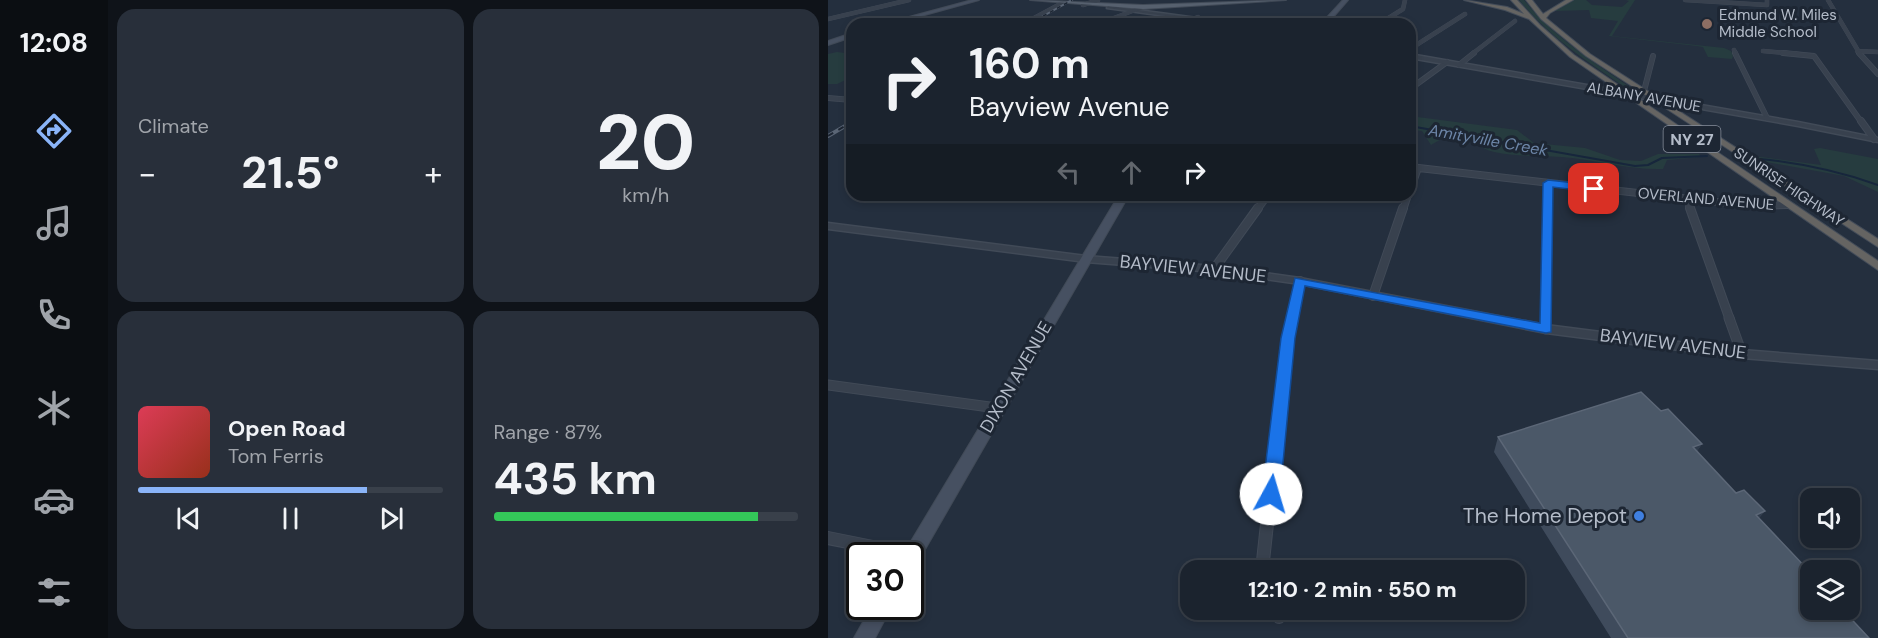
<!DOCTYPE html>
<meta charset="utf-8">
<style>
:root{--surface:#1b232e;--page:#282f3a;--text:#f1f3f6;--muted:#a0a4aa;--line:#39404a;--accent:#8ab4f8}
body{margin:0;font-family:"DM Sans",sans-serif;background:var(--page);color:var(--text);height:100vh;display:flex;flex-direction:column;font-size:22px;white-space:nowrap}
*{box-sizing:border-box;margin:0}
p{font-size:20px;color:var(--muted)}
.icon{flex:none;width:33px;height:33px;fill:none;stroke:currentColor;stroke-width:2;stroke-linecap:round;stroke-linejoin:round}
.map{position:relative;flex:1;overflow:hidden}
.drawer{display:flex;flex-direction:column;gap:9px;padding:9px;background:#0f1319;width:720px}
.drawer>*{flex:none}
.hud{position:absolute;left:18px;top:18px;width:570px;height:183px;border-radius:18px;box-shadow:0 3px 9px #0003,0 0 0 2px var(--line);background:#1b232e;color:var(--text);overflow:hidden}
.controls{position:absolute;left:972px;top:488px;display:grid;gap:12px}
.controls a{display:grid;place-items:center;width:60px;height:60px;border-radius:12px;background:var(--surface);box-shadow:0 3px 9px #0003,0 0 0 2px var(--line);font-size:30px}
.speed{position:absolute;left:18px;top:542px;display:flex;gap:12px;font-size:30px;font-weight:700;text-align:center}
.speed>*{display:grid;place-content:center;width:78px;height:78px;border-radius:50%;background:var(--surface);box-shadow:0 3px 9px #0003,0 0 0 2px var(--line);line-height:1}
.speed .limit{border:3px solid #111;border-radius:9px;background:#fff;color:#111}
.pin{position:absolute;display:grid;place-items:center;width:51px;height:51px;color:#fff;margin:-26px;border-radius:12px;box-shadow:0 3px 9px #0006}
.me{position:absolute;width:66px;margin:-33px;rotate:6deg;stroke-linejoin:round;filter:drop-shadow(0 0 4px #0008)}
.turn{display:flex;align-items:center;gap:21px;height:126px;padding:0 24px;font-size:27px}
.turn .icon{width:78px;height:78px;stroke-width:2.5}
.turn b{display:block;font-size:42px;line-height:51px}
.lanes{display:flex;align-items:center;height:57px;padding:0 24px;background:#0003;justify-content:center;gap:30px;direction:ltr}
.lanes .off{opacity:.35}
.big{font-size:45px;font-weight:700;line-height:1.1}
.drawer .widget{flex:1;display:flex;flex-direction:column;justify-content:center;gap:9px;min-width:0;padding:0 21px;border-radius:18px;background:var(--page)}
.drawer .dial{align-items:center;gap:0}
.dial b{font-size:78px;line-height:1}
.song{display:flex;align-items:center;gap:18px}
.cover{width:72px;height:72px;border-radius:9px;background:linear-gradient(135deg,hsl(350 70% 55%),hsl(10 70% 35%))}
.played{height:6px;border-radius:3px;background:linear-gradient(90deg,var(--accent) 75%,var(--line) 75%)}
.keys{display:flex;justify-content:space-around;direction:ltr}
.heat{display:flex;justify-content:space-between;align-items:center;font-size:33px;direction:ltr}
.charge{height:9px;border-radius:4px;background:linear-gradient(90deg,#34c759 87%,var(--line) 0)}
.drawer .tiles{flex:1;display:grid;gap:9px;grid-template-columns:repeat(2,1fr)}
.trip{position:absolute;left:352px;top:560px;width:345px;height:60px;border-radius:18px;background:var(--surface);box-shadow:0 3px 9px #0003,0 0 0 2px var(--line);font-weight:700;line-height:60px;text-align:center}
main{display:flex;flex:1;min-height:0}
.menu{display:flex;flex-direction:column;width:108px;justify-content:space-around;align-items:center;background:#0b0e12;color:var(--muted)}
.menu .icon{width:42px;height:42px}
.menu .on{color:var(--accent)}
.menu b{font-size:27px;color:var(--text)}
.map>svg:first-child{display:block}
.green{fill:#263c3f}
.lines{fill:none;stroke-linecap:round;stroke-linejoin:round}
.stream{stroke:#17263c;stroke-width:2}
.minor-far5-casing{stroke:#414a57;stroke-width:4.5}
.minor-far4-casing{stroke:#414a57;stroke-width:6}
.minor-far3-casing{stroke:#414a57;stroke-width:8}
.minor-far2-casing{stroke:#414a57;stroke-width:10}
.minor-far1-casing{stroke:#414a57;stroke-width:11}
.minor-casing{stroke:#414a57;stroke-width:14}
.tertiary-casing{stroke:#414a57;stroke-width:3}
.secondary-casing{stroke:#414a57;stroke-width:2}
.primary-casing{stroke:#414a57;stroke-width:2}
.trunk-casing{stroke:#434c59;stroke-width:2}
.minor-far5{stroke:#38414e;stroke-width:4}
.minor-far4{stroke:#38414e;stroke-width:4.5}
.minor-far3{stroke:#38414e;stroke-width:6}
.minor-far2{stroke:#38414e;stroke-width:8}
.minor-far1{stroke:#38414e;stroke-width:9}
.minor{stroke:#38414e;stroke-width:12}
.tertiary{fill:#38414e;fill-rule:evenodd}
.secondary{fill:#465061;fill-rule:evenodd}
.primary{fill:#56606e;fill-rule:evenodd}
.trunk{fill:#656462;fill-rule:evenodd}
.rail-far1-casing{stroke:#5a6575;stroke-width:2}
.rail-casing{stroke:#5a6575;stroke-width:4}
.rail-far1{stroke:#1d2633;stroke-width:1.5;stroke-dasharray:4;stroke-linecap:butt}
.rail{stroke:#1d2633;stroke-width:2;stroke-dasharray:6;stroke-linecap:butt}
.wall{fill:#3f4b5c}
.shaded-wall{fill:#2f3b4b}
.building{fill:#4b5868;stroke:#5c6777;stroke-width:1.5}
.route{fill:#1a73e8;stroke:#114b97;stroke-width:1.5}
.education-dot{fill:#8d6e63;stroke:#1d2633;stroke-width:2}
.shop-dot{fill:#3f7fe0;stroke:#1d2633;stroke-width:2}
.labels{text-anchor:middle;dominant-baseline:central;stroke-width:6;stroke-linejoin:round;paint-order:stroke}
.far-poi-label{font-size:15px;fill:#b4bcc9;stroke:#1d2633;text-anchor:start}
.far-street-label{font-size:15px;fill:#b4bcc9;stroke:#1d2633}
.shield{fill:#1d2633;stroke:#878f9c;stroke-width:1.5}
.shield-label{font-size:16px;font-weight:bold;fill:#b4bcc9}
.far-water-label{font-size:16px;font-style:italic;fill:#6d86a8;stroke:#1d2633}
.street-label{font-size:18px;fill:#b4bcc9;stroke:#1d2633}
.near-poi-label{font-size:21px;fill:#b4bcc9;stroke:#1d2633;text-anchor:end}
</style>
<main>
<nav class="menu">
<b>12:08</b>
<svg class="icon on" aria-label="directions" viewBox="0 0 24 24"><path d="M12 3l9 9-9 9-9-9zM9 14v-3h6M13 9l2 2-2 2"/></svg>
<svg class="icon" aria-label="music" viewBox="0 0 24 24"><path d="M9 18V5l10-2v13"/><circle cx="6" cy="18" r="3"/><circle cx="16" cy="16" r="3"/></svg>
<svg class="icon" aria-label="phone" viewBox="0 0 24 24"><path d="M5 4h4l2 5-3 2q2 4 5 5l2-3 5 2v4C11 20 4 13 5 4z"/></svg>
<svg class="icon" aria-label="climate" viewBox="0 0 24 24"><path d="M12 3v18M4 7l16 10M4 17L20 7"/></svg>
<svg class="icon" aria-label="car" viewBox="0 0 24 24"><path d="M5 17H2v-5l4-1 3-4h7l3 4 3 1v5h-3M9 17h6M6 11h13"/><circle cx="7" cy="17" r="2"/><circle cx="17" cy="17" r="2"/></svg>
<svg class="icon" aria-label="filters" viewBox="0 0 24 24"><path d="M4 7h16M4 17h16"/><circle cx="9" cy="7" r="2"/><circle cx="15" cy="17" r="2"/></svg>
</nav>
<section class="drawer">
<div class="tiles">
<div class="widget"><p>Climate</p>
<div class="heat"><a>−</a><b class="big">21.5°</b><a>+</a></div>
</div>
<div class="widget dial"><b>20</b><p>km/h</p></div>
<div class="widget">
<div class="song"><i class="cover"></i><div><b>Open Road</b><p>Tom Ferris</p></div></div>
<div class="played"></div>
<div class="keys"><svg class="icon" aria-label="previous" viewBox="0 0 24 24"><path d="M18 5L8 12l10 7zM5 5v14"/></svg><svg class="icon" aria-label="pause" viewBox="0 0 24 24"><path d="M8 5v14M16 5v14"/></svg><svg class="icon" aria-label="next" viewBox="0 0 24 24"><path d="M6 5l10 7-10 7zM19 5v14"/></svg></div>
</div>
<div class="widget"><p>Range · 87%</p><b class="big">435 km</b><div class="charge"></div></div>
</div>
</section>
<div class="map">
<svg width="1050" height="638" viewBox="0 0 1050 638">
<rect width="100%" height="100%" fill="#242f3e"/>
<path class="green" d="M691,0h5c29,36 68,61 106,87l-7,-1c-38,-26 -75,-50 -104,-86z
M746,0h12l6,5 30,2 7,-6 -3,-1h9l-23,36 112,12 7,3 2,5 -1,3 -24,-2 -5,-10 -6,-1 -88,-10 9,-15 -27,-3 -2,-8 -34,1z
M9,52l15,2v23l-15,7h-9v-30z
M582,116l107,14 17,13 51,5 35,12 21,1 17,-7h41l2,3 -34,3 -4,9c-34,1 -67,-9 -101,-12 -23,-2 -45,0 -68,-5 -14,-3 -23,-14 -38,-15 -10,-1 -16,3 -25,8l-9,-14 -12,-1z
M992,148l58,11v33l-34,-16 -83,-15 -8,-5 68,9 -7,-16z"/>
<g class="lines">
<path class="stream" d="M582,126l225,40 13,-1 14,-7 45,-2
M932,159c41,4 79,12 118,26"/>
<defs>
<path id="minor-far5" d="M857,0l82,5v-5
M1000,0l32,54
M255,5l15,-5
M0,19l81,-19
M195,24l39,-21
M270,24l45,-17
M352,24l18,-7
M551,24l24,-15 2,-9
M582,49l55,-35
M906,50l2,4
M935,51l35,3
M1029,51l21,1
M644,54l43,-33"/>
<path id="minor-far4" d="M907,53l32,65
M955,53l31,3 48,67
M1031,53l19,21
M631,65l15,-12
M582,89l37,-27
M816,91l9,-35
M0,98l24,2"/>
<path id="minor-far3" d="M1033,121l13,18
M582,167l342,39 36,-1
M582,191l8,-23
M859,199l4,11
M429,210l11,-15
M575,210l5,-15
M720,210v-27"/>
<path id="minor-far2" d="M862,208l40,112
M386,269l44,-61
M545,296l30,-88
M464,320l8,-39
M718,320l2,-112"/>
<path id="minor-far1" d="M901,318l13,36
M718,329v-11
M0,385l169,23
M446,460l18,-142"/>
<path id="minor" d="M0,538l85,17
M438,570l-3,-9 11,-102
M449,609l2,8"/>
<path id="tertiary" d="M280,6l126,17 2,1h-12l-117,-16z
M582,54l388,68 80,16v4l-80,-16 -388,-68z
M0,223l258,33 128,10 86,12 246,47 196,25 136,11v8l-136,-11 -196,-25 -246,-49 -86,-12 -128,-10 -258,-33z"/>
<path id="secondary" d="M144,0h7l-87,24h-9z
M515,0h5l-21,24h-6z
M24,33v4l-24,8v-4z
M291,195h10l-213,370 -6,2v-12h-7l1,-2z
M44,606h20l-17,32h-21z"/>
<path id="primary" d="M202,0l113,5 143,-5 -143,9z"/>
<path id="trunk" d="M636,0l43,7 17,7 -13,-14h6l23,25 34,30 304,206v9l-308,-213 -41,-38 -24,-9z
M698,0h6l11,14 23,-14h7l-23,13 -4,5 44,36 288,185v8l-292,-191 -45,-37z"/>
</defs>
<use href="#minor-far5" class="minor-far5-casing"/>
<use href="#minor-far4" class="minor-far4-casing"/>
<use href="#minor-far3" class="minor-far3-casing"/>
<use href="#minor-far2" class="minor-far2-casing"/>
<use href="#minor-far1" class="minor-far1-casing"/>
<use href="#minor" class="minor-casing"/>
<use href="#tertiary" class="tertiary-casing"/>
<use href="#secondary" class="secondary-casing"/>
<use href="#primary" class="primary-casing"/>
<use href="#trunk" class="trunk-casing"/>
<use href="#minor-far5" class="minor-far5"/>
<use href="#minor-far4" class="minor-far4"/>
<use href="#minor-far3" class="minor-far3"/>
<use href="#minor-far2" class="minor-far2"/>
<use href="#minor-far1" class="minor-far1"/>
<use href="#minor" class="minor"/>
<use href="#tertiary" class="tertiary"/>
<use href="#secondary" class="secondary"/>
<use href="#primary" class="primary"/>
<use href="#trunk" class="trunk"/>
<defs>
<path id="rail-far1" d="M201,24l43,-24"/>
<path id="rail" d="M0,136l24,-14"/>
</defs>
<use href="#rail-far1" class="rail-far1-casing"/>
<use href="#rail" class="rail-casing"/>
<use href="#rail-far1" class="rail-far1"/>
<use href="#rail" class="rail"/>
</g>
<path class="wall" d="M833,411l41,33 -5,7 39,42 29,18 -6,7 51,91 59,29h-258l-117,-186 4,-15z"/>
<path class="shaded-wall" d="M874,444l-10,15 1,-12z
M937,511l-13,14 4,-10z"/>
<path class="building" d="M813,392l20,19 7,-2 34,35 -9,3 43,46 8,-3 21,21 -9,4 54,57v37h32l27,29h-241l-130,-201z"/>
<path class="route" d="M720,180l46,5 5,4 -5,3 -41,-5 -2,145 -5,1 -241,-47 -10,52 -15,156 -3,6 -6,2 -7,-2 -2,-6 19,-156 14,-60 245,45 3,-140z"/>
<circle class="education-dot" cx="879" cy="24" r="6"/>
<circle class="shop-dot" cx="811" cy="516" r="6"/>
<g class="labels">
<g class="far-poi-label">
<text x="891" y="15">Edmund W. Miles<tspan x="891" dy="17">Middle School</tspan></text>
</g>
<g class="far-street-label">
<text transform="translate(816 97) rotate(10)">ALBANY AVENUE</text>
<text transform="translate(961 187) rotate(34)">SUNRISE HIGHWAY</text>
<text transform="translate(878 199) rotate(5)">OVERLAND AVENUE</text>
</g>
<rect class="shield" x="835.5" y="126" width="57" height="26" rx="4.5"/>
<g class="shield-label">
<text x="864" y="139">NY 27</text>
</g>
<g class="far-water-label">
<text transform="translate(660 140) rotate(10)">Amityville Creek</text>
</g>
<g class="street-label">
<text transform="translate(365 269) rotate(6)">BAYVIEW AVENUE</text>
<text transform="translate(845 344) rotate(7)">BAYVIEW AVENUE</text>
<text transform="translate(188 377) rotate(-60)">DIXON AVENUE</text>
</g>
<g class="near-poi-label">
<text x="799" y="516">The Home Depot</text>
</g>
</g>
</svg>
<div class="controls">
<a><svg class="icon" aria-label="sound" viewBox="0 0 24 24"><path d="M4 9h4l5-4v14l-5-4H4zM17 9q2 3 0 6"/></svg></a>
<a><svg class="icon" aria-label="layers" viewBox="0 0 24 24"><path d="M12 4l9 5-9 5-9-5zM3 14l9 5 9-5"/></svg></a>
</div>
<div class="speed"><div class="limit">30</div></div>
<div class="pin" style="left:766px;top:189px;background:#d93025"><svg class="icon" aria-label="arrive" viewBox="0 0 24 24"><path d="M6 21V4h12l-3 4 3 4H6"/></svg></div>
<svg class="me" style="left:443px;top:494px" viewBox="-20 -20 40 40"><circle r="19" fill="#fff"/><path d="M0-13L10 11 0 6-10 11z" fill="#1a73e8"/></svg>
<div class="trip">12:10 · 2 min · 550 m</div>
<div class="hud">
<div class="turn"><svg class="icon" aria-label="right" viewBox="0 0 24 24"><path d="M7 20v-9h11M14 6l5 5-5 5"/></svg><div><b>160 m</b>Bayview Avenue</div></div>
<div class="lanes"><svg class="icon off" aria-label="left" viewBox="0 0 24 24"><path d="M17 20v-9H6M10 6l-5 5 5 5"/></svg><svg class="icon off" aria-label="ahead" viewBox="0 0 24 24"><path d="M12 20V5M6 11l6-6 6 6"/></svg><svg class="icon" aria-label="right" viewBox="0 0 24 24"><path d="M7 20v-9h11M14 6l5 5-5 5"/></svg></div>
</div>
</div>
</main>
